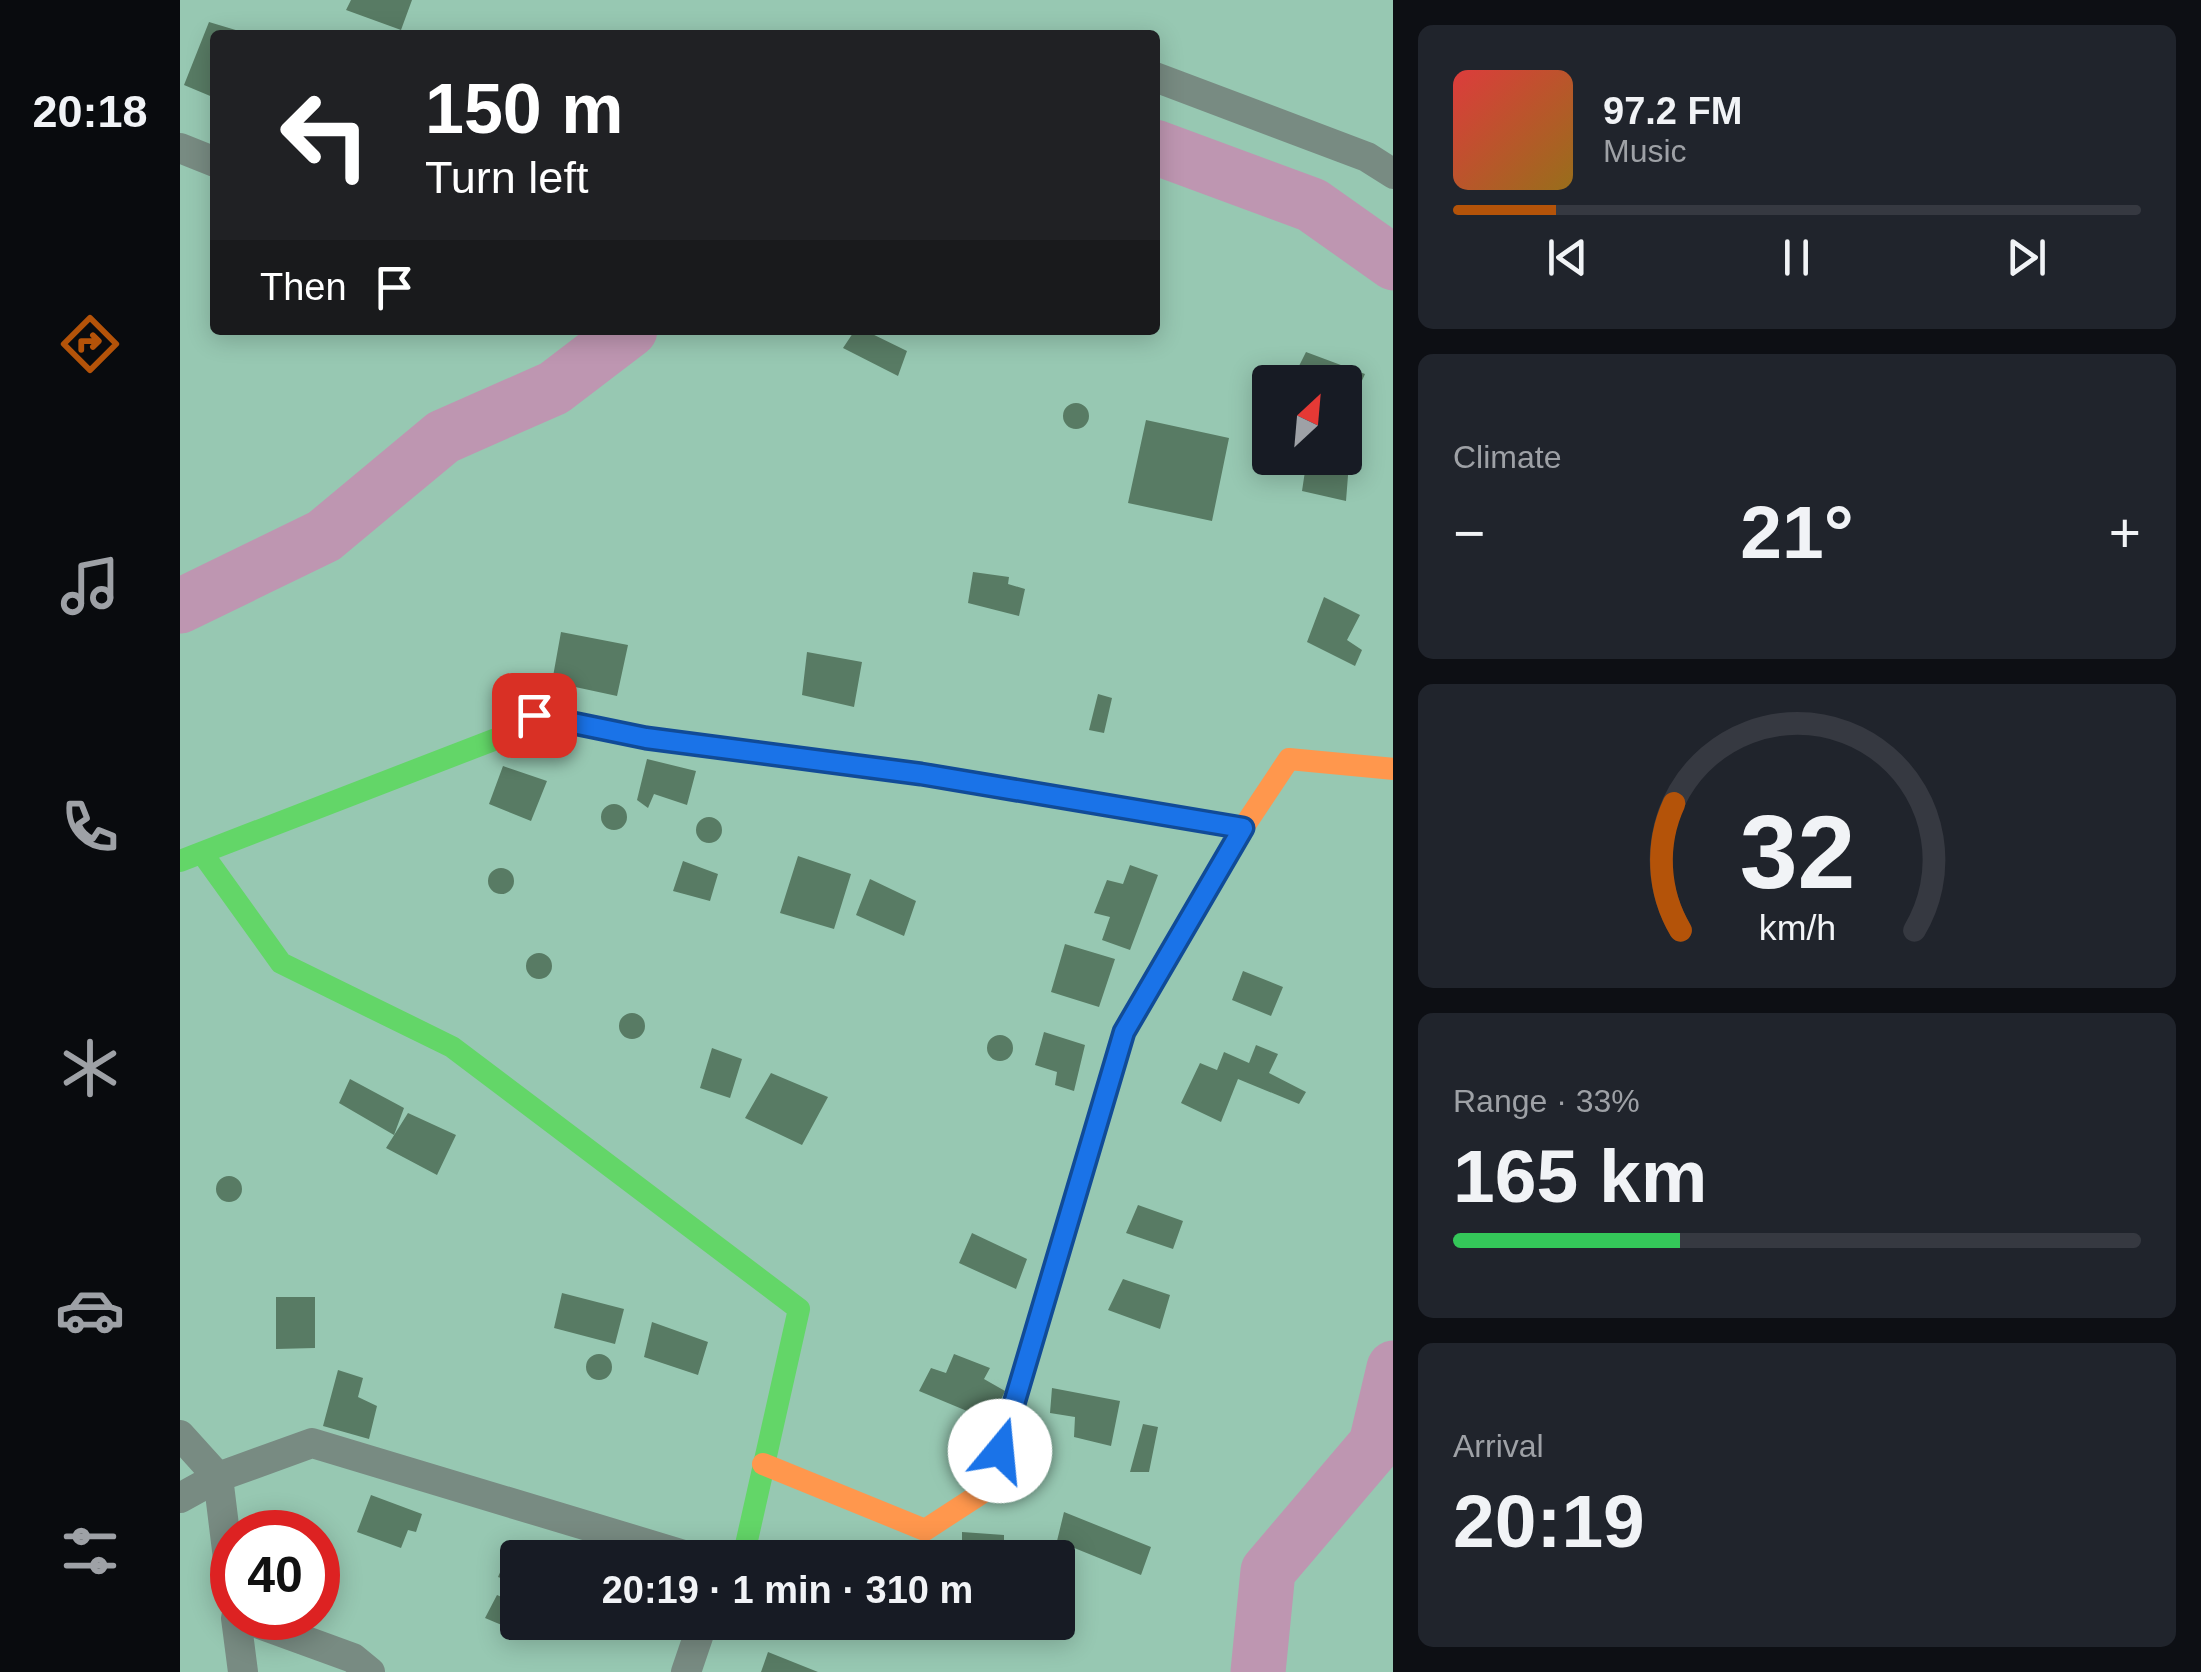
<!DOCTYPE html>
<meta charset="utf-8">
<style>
:root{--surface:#171b24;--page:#20242c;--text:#f1f3f6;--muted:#9ea1a6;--line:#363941;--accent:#b45309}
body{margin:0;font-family:Arial,sans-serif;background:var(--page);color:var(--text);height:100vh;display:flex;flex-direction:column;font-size:38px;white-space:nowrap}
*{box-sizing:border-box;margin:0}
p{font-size:32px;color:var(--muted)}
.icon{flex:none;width:55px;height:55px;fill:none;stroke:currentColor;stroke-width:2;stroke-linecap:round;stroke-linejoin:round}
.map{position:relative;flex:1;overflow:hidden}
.drawer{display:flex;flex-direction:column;gap:25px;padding:25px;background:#0d0f14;width:808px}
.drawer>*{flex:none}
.banner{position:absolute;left:30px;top:30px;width:950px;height:305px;border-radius:10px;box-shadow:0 5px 25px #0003;background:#202124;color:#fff;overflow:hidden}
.needle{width:65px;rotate:26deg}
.fabs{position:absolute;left:1072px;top:365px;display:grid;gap:20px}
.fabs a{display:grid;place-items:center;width:110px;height:110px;border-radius:10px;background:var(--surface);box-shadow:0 5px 25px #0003;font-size:50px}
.speed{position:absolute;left:30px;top:1510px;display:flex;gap:20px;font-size:50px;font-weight:700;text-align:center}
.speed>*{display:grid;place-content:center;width:130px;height:130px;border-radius:50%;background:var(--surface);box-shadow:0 5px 25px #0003;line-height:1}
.speed .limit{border:15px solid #d22;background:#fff;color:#111}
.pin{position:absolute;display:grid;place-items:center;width:85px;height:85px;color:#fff;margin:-42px;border-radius:20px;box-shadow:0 5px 15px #0006}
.me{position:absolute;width:110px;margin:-55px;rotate:17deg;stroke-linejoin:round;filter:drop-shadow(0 0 8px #0008)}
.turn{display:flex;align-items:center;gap:35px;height:210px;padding:0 50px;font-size:45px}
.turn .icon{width:130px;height:130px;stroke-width:2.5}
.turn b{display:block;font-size:70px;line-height:85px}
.then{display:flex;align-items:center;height:95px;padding:0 50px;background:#0003;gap:20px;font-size:38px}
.big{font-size:75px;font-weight:700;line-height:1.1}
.drawer .card{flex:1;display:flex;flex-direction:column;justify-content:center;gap:15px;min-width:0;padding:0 35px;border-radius:15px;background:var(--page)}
.drawer .dial{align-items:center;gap:0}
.dial svg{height:260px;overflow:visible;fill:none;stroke:var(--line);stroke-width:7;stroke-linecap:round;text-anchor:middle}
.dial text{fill:var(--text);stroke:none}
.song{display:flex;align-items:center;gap:30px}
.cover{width:120px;height:120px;border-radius:15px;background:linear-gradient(135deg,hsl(0 70% 55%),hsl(40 70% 35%))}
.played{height:10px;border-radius:5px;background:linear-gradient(90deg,var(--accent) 15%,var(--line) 15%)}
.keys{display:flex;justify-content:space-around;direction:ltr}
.heat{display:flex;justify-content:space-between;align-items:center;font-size:55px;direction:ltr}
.charge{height:15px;border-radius:8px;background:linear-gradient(90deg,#34c759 33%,var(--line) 0)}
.trip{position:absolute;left:320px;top:1540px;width:575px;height:100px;border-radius:10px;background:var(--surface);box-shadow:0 5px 25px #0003;font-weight:700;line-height:100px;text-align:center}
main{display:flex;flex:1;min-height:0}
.dock{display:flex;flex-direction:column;width:180px;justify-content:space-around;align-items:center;background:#090b0e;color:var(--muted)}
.dock .icon{width:70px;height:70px}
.dock .on{color:var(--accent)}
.dock b{font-size:45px;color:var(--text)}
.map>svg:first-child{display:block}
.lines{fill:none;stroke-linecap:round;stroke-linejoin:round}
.river{stroke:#be96b1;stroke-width:55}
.building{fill:#587b64}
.street{stroke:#788b82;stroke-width:30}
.fast{stroke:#63d668;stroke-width:22}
.slow{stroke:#ff974d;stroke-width:22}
.route-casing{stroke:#114b97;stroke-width:25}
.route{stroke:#1a73e8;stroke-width:18}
</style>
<main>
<nav class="dock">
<b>20:18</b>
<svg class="icon on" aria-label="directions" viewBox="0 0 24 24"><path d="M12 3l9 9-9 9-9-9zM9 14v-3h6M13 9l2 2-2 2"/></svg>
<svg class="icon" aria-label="music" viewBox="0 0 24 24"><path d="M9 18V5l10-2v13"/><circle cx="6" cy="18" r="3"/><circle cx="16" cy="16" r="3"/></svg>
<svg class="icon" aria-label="phone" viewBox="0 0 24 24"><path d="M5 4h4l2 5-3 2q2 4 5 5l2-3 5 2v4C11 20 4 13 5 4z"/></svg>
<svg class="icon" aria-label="climate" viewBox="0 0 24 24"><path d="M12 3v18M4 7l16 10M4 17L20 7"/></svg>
<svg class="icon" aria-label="car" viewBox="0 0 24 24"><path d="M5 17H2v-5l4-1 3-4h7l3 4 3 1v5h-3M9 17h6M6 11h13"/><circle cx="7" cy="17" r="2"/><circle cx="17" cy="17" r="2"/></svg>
<svg class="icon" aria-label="filters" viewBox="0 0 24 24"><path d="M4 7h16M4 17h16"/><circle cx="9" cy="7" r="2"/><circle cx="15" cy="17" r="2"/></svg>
</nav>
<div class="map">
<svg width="1214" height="1672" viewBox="0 0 1214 1672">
<rect width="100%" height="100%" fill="#97c8b2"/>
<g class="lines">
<path class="river" d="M975,147l157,58 82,58
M0,606l144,-70 119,-99 111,-49 76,-58
M1078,1672l10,-101 108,-127 18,-76"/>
</g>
<path class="building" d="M171,0h61l-11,30 -55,-20z
M29,22l40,12 -34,1v63l-31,-13z
M675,330h9l43,21 -9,25 -55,-28z
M1126,352l59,22 -16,35 -4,-2v-25h-54z
M883 416a13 13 0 1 1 26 0a13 13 0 1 1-26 0Z
M1089,416h1v37l-9,-5z
M966,420l83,18 -17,83 -84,-18z
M1165,450h5l-4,51 -44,-10 5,-33h38z
M793,572l36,5 -1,7 17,5 -6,27 -51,-13z
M1144,597l36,18 -13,25 15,10 -7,16 -48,-24z
M381,632l67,13 -11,51 -65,-14z
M627,652l55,10 -8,45 -52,-12z
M918,694l14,4 -8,35 -15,-3z
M467,759l49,12 -9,34 -33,-11 -6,14 -11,-8z
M323,766l44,15 -16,40 -42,-17z
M421 817a13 13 0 1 1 26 0a13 13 0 1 1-26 0Z
M516 830a13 13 0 1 1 26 0a13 13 0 1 1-26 0Z
M618,856l53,18 -17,55 -54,-16z
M503,861l35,13 -8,27 -37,-10z
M950,865l28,10 -28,75 -28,-10 8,-23 -16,-4 13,-33 16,4z
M308 881a13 13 0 1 1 26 0a13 13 0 1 1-26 0Z
M690,879l46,22 -12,35 -48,-21z
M885,944l50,15 -16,48 -48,-15z
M346 966a13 13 0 1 1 26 0a13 13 0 1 1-26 0Z
M1063,971l40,16 -12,29 -39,-16z
M439 1026a13 13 0 1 1 26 0a13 13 0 1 1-26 0Z
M864,1032l41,13 -11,46 -19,-6 2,-13 -22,-7z
M807 1048a13 13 0 1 1 26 0a13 13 0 1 1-26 0Z
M1076,1045l22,9 -9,19 37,19 -7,12 -61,-25 -17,43 -40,-19 19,-40 17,7 7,-18 25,11z
M532,1048l30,11 -12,39 -30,-10z
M591,1073l57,24 -26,48 -57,-27z
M170,1079l54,29 -10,27 -55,-32z
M228,1113l48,22 -19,40 -51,-27z
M36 1189a13 13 0 1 1 26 0a13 13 0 1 1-26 0Z
M958,1205l45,16 -10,28 -47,-16z
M792,1233l55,26 -11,30 -57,-26z
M943,1279l47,16 -10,34 -52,-19z
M382,1293l62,16 -9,35 -61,-16z
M96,1297h39v51l-39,1z
M472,1322l56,20 -10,33 -54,-18z
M406 1367a13 13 0 1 1 26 0a13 13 0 1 1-26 0Z
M774,1354l36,14 -6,11 21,12 -14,30 -72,-30 12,-23 15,5z
M158,1370l25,8 -5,19 19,9 -8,33 -46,-13z
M872,1388l68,13 -9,45 -37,-9 1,-20 -25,-4z
M963,1424l15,3 -9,45h-19z
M191,1495l51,19 -6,18 -8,-2 -7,18 -44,-16z
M884,1512l87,35 -10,28 -84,-34z
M782,1532l42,3v23h-42z
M332,1545l32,12 -26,1v26l-20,-7z
M317,1595l21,9v18h8l-5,11 -36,-15z
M588,1652l50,20h-57z"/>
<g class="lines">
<path class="street" d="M975,77l212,80 27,17
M0,148l35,14
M0,1435l38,42 -38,21
M52,1591l-14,-114 94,-34 382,115
M56,1618l7,54
M63,1618l110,40 17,14
M506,1672l17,-50"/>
<path class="fast" d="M22,853l79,110 171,84 347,262 -56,249
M0,861l329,-127 25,-19 112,23 269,35
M882,1239l62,-207 119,-204"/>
<path class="slow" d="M735,773l328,55 46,-69 105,10
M583,1464l162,66 63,-41 74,-250"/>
</g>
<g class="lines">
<defs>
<path id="route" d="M354,715l112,23 275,36 322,54 -119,204 -124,419"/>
</defs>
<use href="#route" class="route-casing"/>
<use href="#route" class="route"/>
</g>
</svg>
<div class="fabs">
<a><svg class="needle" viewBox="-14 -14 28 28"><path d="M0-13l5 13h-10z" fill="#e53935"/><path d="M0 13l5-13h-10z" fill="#9ea1a6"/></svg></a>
</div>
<div class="speed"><div class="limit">40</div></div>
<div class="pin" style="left:354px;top:715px;background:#d93025"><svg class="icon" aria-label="arrive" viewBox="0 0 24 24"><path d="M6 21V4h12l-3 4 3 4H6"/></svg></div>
<svg class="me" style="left:820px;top:1451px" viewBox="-20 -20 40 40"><circle r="19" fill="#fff"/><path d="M0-13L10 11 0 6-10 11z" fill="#1a73e8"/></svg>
<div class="trip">20:19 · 1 min · 310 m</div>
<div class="banner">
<div class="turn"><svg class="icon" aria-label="left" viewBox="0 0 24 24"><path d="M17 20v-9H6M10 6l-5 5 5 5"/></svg><div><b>150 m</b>Turn left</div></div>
<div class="then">Then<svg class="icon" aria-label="arrive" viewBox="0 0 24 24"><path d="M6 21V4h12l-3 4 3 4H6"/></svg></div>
</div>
</div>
<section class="drawer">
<div class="card">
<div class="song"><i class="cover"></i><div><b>97.2 FM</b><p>Music</p></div></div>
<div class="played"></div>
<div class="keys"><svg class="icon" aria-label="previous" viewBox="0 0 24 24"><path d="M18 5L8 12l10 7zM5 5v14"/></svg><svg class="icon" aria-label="pause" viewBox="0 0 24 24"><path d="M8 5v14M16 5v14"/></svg><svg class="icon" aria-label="next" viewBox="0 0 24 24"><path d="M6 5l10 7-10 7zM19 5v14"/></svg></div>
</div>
<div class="card"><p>Climate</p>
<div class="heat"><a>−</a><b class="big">21°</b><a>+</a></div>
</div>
<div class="card dial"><svg viewBox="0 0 100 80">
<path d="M14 69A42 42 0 1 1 86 69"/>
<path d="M14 69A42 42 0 0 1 12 30" stroke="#b45309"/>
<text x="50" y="56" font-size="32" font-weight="700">32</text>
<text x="50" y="72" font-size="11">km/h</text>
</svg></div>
<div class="card"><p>Range · 33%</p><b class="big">165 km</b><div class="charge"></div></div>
<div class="card"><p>Arrival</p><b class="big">20:19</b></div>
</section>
</main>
